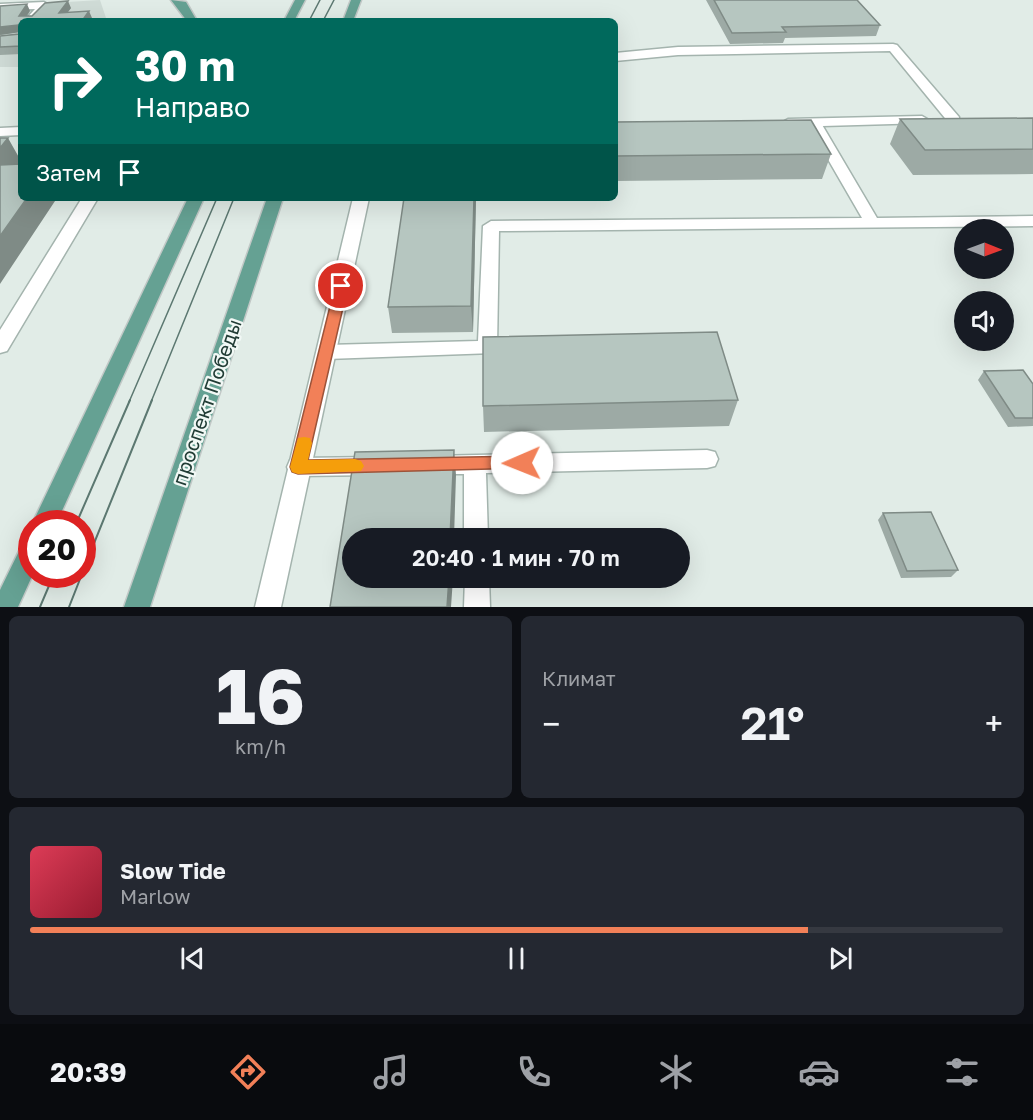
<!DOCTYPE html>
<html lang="ru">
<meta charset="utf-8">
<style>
:root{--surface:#171b24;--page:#242831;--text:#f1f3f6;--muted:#9ea1a6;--line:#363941;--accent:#f28058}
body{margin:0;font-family:"Golos Text",sans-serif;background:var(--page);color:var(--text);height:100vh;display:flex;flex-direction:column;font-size:22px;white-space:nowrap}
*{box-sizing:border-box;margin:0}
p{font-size:20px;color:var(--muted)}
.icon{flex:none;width:33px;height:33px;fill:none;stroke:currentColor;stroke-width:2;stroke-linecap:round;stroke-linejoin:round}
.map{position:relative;height:607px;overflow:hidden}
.panel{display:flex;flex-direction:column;gap:9px;padding:9px;background:#0d0f14;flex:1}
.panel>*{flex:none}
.guide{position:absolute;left:18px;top:18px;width:600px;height:183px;border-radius:9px;box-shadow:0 6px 24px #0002;background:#00695c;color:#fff;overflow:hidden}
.needle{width:39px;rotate:91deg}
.controls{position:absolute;left:954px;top:219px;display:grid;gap:12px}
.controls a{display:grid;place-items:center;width:60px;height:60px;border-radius:50%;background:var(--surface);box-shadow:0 6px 24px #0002;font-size:30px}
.speed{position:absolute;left:18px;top:510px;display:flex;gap:12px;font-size:30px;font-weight:700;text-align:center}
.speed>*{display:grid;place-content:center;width:78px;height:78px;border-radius:50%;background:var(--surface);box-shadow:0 6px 24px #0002;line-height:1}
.speed .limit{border:9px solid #d22;background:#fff;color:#111}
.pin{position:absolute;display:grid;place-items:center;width:51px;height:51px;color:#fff;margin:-26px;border:3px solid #fff;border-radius:50%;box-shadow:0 2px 6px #0007}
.me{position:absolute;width:66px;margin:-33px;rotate:269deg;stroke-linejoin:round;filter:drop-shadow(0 0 4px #0008)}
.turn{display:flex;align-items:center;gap:21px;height:126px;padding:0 18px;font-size:27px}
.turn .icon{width:78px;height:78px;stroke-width:2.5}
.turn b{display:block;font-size:42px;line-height:51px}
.then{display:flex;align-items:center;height:57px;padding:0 18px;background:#0003;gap:12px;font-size:22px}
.big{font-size:45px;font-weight:600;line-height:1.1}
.panel .tile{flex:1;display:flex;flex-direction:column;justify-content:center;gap:9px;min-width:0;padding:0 21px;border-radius:9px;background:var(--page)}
.panel .dial{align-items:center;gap:0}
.dial b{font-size:78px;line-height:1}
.song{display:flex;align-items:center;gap:18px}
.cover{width:72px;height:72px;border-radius:9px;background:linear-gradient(135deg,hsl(350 70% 55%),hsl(350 70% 35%))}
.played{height:6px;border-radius:3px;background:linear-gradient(90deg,var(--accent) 80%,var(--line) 80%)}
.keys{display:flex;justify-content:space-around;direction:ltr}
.heat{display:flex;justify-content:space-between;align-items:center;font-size:33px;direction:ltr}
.panel .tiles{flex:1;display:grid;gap:9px;grid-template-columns:1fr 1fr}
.tile:last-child{grid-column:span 2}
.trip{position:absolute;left:342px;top:528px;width:348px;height:60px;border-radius:30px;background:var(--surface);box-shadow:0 6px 24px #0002;font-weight:600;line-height:60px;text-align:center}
.menu{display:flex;height:96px;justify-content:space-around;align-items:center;background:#090b0e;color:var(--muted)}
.menu .icon{width:42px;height:42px}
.menu .active{color:var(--accent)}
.menu b{font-size:27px;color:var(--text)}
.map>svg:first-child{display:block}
.built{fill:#cfdbd6}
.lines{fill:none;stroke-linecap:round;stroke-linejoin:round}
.service-casing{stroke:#a4b4ae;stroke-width:3}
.minor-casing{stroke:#a4b4ae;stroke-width:3}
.primary-casing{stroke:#c1c8c6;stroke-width:3}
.service{fill:#fff;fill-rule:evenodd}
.minor{fill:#fff;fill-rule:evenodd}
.primary{fill:#65a193;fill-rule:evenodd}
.tram-far1{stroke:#5c7871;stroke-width:1.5}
.tram{stroke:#5c7871;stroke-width:2}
.wall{fill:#9daaa5}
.shaded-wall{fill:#7f8b86}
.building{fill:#b6c6c0;stroke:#7f8b86;stroke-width:1.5}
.route{fill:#f28058;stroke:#9d5339;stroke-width:1.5}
.slow{fill:#f59e0b}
.labels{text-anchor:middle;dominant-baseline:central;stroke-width:4.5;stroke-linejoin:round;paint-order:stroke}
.street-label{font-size:20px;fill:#213c35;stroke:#f1f8f5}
</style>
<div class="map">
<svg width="1033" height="607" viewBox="0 0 1033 607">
<rect width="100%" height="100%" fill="#e1ece7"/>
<path class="built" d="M100,0l7,21h-86v46h-21v-61z"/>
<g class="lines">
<defs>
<path id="service" d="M44,2l5,3 -14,16h-11l11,-12 -35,1v-6z
M893,44l4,1 62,72v6h-10l-59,-72 -212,4 -63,6v-8l63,-6z
M814,119l7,4 56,95 156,-2v10l-534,5 -2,117 -3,5 -167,6 -7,-2 -3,-5 3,-5 7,-2 151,-4 5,-115 8,-5 371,-3 -55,-95z
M707,450l8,2 3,7 -3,7 -8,2 -221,5 2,65h-24v-64h-32l-8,-2 -3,-7 3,-7 8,-2z
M377,457l8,2 3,7 -3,7 -8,2 -79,1 -8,-2 -3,-7 3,-7 8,-2z
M465,578h24l1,29h-26z"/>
<path id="minor" d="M922,116l7,4 -2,3 -139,4 -7,-4 7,-4z
M21,127v8l-21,1v-8z
M82,198h16l-91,153 -7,2v-23z
M353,198h16l-88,409h-26z"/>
<path id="primary" d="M171,0l15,2 11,19h-10z
M295,0h10l-11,21h-10z
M351,0h10l-8,21h-10z
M188,198h16l-148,326h-24z
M267,198h16l-133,409h-26z
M32,540l1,34 -15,33h-18v-17l23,-47z"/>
</defs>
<use href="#service" class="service-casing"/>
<use href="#minor" class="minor-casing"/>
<use href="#primary" class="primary-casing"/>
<use href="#service" class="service"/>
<use href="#minor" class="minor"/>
<use href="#primary" class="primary"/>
<path class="tram-far1" d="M309,21l11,-21
M323,21l11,-21
M129,402l88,-204
M151,402l83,-204"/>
<path class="tram" d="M76,524l54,-124
M82,573l70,-173
M40,607l14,-33
M69,607l13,-33"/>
</g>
<path class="wall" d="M706,0h151l23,25 -4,11 -91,2 -2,5 -53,1z
M71,8l-4,5 25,5 -2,3h-69v33l-21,1v-19l19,-2v-2l-19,3 30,-24 -3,5h5z
M1033,118v56l-120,1 -23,-31 10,-25z
M615,122l216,32 -9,25 -207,2z
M476,198l-3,134 -81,1 -4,-26z
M984,371l49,13v42l-25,1 -30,-47z
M738,400l-9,26 -245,6 -1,-26z
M883,513l75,57 -7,7 -50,1 -23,-58z"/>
<path class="shaded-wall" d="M68,1l3,7 -9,12 -3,-7z
M27,4l3,7 -7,10 -4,-5z
M89,11l3,7 -2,3h-8z
M18,25l3,7 -21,3v-8z
M8,138l13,23 -20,28 -1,-2v-39z
M27,198h30l-57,86v-48z
M474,198h2l-3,134 -2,-26z
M454,450l2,25 -2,63h-4z
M449,578h4l-2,29h-4z"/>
<path class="building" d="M714,0h143l23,25 -98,2 4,5 -54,1z
M68,1l-9,12 30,-2 -7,10h-61v25l-21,1v-11l19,-2 -1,-9 -18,2v-21l27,-2 -8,12h13l13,-13z
M1033,118v31l-108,1 -25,-31z
M811,120l20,34 -216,2v-34z
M0,138h8l-8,10z
M21,164v34h6l-27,38v-71z
M404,198h70l-3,108 -83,1z
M717,332l21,68 -255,6v-69z
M1023,370l10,14v34h-18l-31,-47z
M454,450l-4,88h-98v40h97l-2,29h-117l25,-155z
M931,512l27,58 -51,1 -24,-58z"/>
<path class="route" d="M341,281l7,5 -40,174 214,-4 5,2 3,5 -3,5 -229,6 -6,-2 -2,-5 45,-181z"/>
<path class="slow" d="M304,437l6,1 2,5 -4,17 47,-1 6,2 3,5 -3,5 -63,3 -6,-2 -2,-5 8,-29z"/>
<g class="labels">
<g class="street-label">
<text transform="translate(206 402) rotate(-71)">проспект Победы</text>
</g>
</g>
</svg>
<div class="controls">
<a><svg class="needle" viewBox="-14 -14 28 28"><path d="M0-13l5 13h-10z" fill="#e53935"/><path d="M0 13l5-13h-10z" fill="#9ea1a6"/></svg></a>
<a><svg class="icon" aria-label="sound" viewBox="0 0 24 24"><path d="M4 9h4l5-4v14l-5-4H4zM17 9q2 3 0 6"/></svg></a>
</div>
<div class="speed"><div class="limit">20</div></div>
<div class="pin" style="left:341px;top:286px;background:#d93025"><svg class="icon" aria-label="arrive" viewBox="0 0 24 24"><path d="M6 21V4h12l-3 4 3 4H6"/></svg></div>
<svg class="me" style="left:522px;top:463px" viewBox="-20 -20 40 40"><circle r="19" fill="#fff"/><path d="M0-13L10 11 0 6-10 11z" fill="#f28058"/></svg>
<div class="trip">20:40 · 1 мин · 70 m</div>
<div class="guide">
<div class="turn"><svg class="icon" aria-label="right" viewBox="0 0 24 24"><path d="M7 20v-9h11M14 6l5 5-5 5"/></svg><div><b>30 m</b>Направо</div></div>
<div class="then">Затем<svg class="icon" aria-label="arrive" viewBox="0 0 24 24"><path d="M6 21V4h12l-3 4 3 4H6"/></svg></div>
</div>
</div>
<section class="panel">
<div class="tiles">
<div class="tile dial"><b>16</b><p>km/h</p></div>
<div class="tile"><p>Климат</p>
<div class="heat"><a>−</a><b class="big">21°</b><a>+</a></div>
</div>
<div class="tile">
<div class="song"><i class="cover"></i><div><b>Slow Tide</b><p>Marlow</p></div></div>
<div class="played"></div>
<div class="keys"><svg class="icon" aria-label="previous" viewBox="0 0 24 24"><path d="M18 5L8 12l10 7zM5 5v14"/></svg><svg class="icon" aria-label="pause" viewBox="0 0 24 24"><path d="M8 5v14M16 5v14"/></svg><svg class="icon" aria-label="next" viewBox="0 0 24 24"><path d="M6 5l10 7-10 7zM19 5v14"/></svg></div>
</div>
</div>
</section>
<nav class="menu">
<b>20:39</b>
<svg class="icon active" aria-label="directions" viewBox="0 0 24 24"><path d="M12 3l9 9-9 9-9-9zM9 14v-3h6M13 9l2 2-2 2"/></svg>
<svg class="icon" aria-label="music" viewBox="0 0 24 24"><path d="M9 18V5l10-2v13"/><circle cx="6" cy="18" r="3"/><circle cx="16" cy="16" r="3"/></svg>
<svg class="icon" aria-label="phone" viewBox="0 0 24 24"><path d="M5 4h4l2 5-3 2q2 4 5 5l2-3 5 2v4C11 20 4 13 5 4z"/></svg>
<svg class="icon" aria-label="climate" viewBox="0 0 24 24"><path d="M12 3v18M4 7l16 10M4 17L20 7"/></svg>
<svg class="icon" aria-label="car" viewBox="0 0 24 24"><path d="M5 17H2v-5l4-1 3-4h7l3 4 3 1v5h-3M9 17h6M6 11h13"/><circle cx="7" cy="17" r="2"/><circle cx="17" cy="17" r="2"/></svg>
<svg class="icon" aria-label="filters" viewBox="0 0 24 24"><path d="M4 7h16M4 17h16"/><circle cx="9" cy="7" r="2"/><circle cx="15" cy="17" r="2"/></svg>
</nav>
